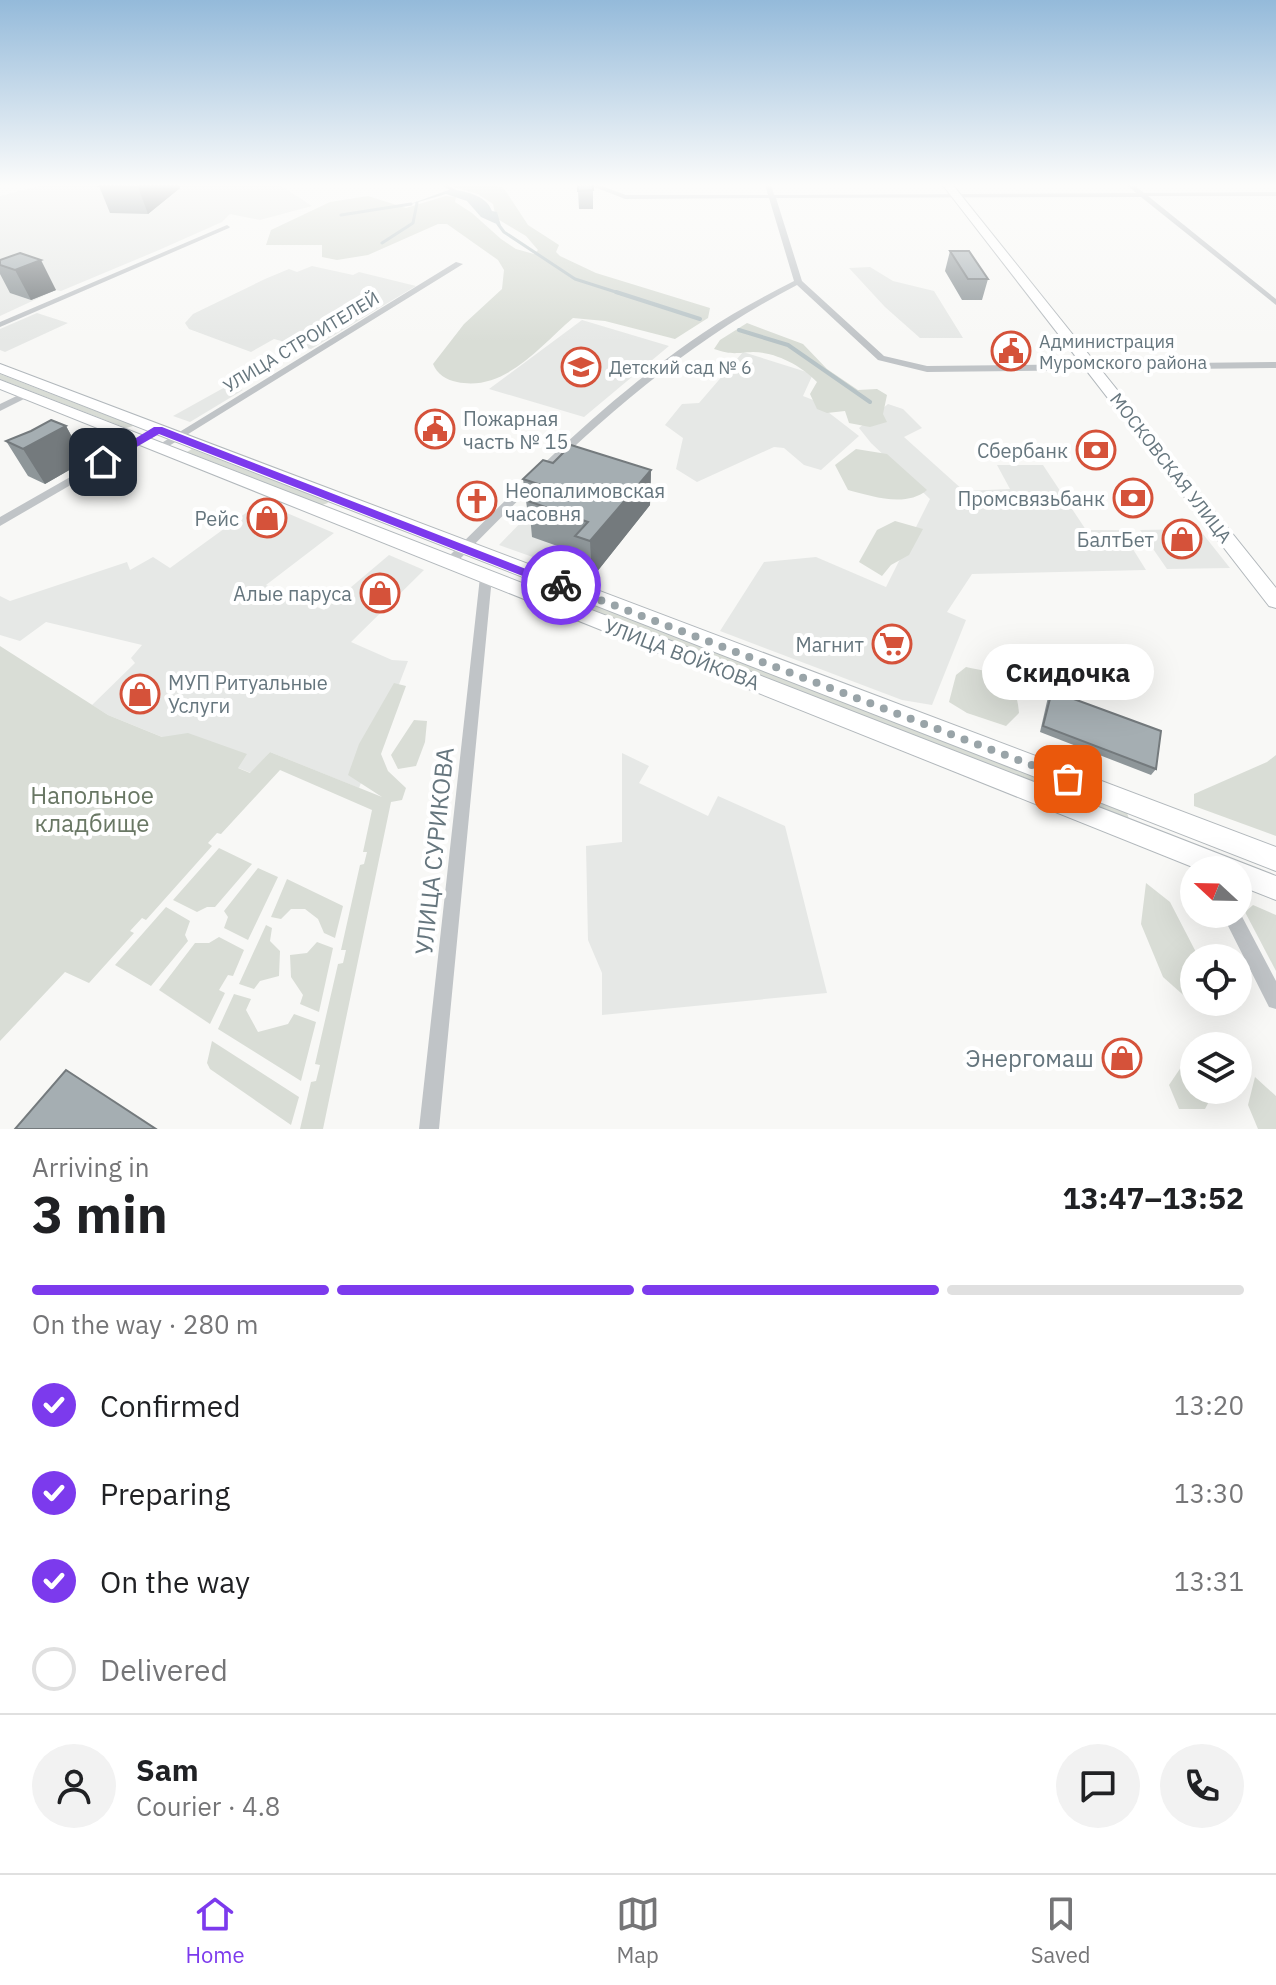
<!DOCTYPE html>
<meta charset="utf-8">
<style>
body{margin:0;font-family:"IBM Plex Sans",sans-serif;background:#f2f2f2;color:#202124;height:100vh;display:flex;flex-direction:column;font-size:30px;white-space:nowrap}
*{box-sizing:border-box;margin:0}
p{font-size:26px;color:#757577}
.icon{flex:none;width:44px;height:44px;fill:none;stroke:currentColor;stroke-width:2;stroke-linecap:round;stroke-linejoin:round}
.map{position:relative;height:1129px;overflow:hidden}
.side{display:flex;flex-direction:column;background:#fff;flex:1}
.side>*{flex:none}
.needle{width:52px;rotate:292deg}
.tools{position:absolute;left:1180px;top:856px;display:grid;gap:16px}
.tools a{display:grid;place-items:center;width:72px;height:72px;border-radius:50%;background:#fff;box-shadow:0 8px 32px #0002;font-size:40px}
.pin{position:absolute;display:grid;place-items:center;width:68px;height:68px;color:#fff;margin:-34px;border-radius:16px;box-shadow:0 4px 12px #0006}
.courier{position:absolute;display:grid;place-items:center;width:80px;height:80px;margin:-40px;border:6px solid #7c3aed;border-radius:50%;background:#fff;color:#222;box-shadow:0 2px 10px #0007}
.bubble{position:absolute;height:56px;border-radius:28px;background:#fff;box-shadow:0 8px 32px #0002;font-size:26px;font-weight:800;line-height:56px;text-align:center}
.overview em{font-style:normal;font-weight:800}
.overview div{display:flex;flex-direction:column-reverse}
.overview{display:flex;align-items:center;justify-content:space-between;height:136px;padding:0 32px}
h1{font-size:52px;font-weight:800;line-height:60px}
.bar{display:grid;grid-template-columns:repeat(4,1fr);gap:12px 8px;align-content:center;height:96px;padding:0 32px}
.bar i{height:10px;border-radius:6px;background:#e0e0e0}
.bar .current{background:#7c3aed}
.bar p{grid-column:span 4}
.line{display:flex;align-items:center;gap:20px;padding:0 32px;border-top:2px solid #e0e0e0}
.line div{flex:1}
.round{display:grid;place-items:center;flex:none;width:84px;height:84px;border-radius:42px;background:#f2f2f2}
ol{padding:0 32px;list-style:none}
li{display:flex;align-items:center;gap:24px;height:88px}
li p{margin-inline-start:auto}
li .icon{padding:8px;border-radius:50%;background:#7c3aed;color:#fff;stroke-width:4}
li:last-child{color:#757577}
li i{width:44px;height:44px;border:4px solid #e0e0e0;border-radius:50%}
.dock{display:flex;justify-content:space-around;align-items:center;height:112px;border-top:2px solid #e0e0e0;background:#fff;font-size:22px;color:#757577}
.dock a{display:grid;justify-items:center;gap:4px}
.dock .current{color:#7c3aed}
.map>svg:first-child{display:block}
.built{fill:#e6e8e6}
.green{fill:#d9ddd6}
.water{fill:#b7c3c6}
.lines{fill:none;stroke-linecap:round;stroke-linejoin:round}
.stream-far1{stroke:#b7c3c6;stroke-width:3}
.stream{stroke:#b7c3c6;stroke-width:4}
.secondary-casing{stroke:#b2b8bc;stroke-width:2}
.street{fill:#c0c4c7;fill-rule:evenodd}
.secondary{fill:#fff;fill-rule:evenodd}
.wall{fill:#8e9699}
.shaded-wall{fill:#747a7d}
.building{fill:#a5aeb2;stroke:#747a7d;stroke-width:2}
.route{fill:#7c3aed}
.done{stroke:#99a4a8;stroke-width:8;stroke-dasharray:0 14.4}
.labels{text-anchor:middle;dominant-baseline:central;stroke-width:8;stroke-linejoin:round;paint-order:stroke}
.far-poi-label{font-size:18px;fill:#66767e;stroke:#fff;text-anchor:start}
.far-street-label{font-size:18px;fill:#66767e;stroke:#fff}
.poi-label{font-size:20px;fill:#66767e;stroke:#fff;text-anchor:end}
.street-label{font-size:20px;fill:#66767e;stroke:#fff}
.near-park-label{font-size:24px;fill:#697764;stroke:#fff}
.near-street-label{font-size:24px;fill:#66767e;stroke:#fff}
.near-poi-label{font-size:24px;fill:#66767e;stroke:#fff;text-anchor:end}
</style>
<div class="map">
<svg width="1276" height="1129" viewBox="0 0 1276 1129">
<rect width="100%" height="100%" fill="#f8f8f6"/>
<!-- built -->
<path class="built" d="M47,184h225l8,1 32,21 -52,14 -30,-6 -8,8 -63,28 -98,41 -5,-1 -56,26v-120z
M312,266l41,9 6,-3 57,14 -105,63 -37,-10 -23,13 -62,-23 -4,-6 8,-9 72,-35 24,-10 8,3z
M870,267l23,14 41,10 29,47h-43l-35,-31 -36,-39z
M37,313l31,10 -63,29 -5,-2v-21z
M582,320l87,26 -85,71 -95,-28z
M743,352l70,22 -10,22 28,11 -3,5 31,24 -38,34 -17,-5 -20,-17 -10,-1 -77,35 -21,-13 7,-31 -18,-13 17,-21 17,-1z
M227,386l16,4 -53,32 -17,-6z
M888,404l15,5 19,19 -18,9 60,54 46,-2 -13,-24h46l43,65h35l25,40 -174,4 -25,38 19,8 -34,85 -30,-5 -182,-69 44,-69 52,-5 70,30 44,-88 -59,-56 -12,-15z
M560,476l90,29 -58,73 -93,-33 53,-55z
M261,502l73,31 -68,52 58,25 65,-55 35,15 -73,72 41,18 16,1 -49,127 -89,-36 -19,21 -143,-58 -16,-10 43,-42 -4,-5 11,-13 -96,-23 -26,19 -20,-6v-39l10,5 117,-39 3,8 23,-13 17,11z
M1199,529l31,39 -63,1 -27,-39z
M622,753l27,13 -10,17 69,33 10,-20 67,30 42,167 -225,22v-42l-14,-33 -2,-94 36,-4z"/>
<!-- green -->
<path class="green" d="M456,184l47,3 25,38 31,20 -3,7 4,4 36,17 114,35 -2,10 -33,21 -70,-18 -32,-3c-34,29 -68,74 -116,64 -11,-2 -20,-8 -24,-18l31,-40 38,-35 2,-19 -6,-10 -51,-36h-9l-70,31 -31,5 -15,-3v-12h-56l5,-15 59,-28 38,-6 38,12 40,-12 10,1 -1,5 17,11 29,26 15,10 18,5 4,-4 -12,-14 -30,-18 -3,-14 -15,-10 -25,-7z
M747,323l56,21 24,25 31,21 19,-1 10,6 -4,19 4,8 -17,5 -21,-4 -4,-12 -18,2 -10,-4 -7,-15 7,-12c-15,-16 -41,-30 -64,-30 -18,1 -21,3 -39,-3l6,-9z
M0,374l132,51 1,1 -7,2 -126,-49z
M192,449l135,52 1,2 -6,2 -135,-53z
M856,449l31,5 40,36c-21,18 -56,6 -79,0l-13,-25z
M895,521l28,8 -14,26 -18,10 -9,11 -23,-14 18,-32z
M526,578l600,232 3,9 -607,-235 1,-5z
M0,646l108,69 54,22 26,-4 59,21 -9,14 12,5 20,-21 112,45 -34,-22 11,-31 35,-61 12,3 -25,68 7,17 18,17 -4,12 -11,2 -68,327h-23l11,-47 5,-1 4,-16 -5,-1 23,-100 5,-1 3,-13h-5l19,-85 4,-1 3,-12h-4l9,-42 -92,-40 -59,64 -4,-1 -9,10 4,3 -66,74 -4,-2 -12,13 4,2 -45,50 -24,-11 -65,69z
M966,667c34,7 50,9 53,46l-13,13 -39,-13 -18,-11 7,-27z
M414,720l13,1 -2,21 -9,24 -18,3 -7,-14z
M1276,755v81l-82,-30v-12l73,-32z
M219,848l33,16 -37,43h-8l-10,5 -24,-12z
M258,868l20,9 -30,63 -24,-12 4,-11 -4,-6z
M287,879l56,27 -8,32 -11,-5 -6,-14 -13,-10h-14l-10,10 -10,-2z
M1146,883l24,19 29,56h-5v44h25l4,11 -24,-4 -36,-32 -22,-53z
M1253,905l23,10v56l-31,-59z
M166,907l24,14 -5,14 3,6 -37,45 -36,-21z
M266,925l6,3 -2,13 10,10 -1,25 -19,5 -6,8 -15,-5z
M219,937l25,13 -11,26 -5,-1 -9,15 6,3 -15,31 -51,-34 36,-47h14z
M317,942l16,6 -14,64 -19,-8 3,-9 -12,-18 -1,-22 17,-2z
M234,994l17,5 -5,11 12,22 30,-8 6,-10 22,8 -15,59 -83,-52z
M212,1041l87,56 -8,28 -81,-56 -3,-6z
M1194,1048v42h21l-10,19h-26l-10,-24z
M1255,1077l21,19v33h-18l-10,-24z"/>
<!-- water -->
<path class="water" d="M451,189c16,3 35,6 41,22l5,1 4,14 -20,-9 -14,-16 -21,-7 -38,11z"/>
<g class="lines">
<!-- stream-far1 -->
<path class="stream-far1" d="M443,184l13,8
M341,215l70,-11
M498,224l6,8 71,47 47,15
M382,243l31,-20 4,-20"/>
<!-- stream -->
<path class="stream" d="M616,292l84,27
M739,330l49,15 82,57"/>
<!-- secondary casing -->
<g class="secondary-casing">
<path id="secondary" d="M942,184h10l324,404v20l-7,-2z
M0,364l1276,483v24l-1276,-498z
M0,380l1276,496v24l-38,-15v-15h-38l-1200,-481z"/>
</g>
<!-- street -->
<path class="street" d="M587,184h9l30,11h142l-3,-11h6l3,11 362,-2 -10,-9h7l11,9 132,-1v4h-128l128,103v6l-135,-108 -365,1 26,83 82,75 43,10 349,-4v6l-349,4 -49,-12 -81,-75c-134,69 -239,174 -344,281h-8l-2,-3 2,-3c81,-80 163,-163 258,-227 29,-20 60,-36 91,-52l-25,-83 -144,1z
M227,225l3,2 -1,1 -229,99v-5z
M456,262l7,2 -299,185 -4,1 -5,-3z
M27,391l5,3 -2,2 -30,15v-7z
M158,427l5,3 -1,2 -162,94v-9z
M486,573l6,4 -53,552h-20l61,-552z
M1238,909l38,72v28l-7,-2 -47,-93h16z"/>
<!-- secondary -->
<use href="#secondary" class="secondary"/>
</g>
<!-- wall -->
<path class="wall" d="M593,184v25h-14l-1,-18z
M99,186l81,2 -32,26 -38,-1z
M950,251l38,28 -6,21h-20l-17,-29z
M0,260l56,30 -25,10 -21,-7 -10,-19z
M66,426l19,35 -40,23 -17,-8 -22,-35z
M553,463l98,7 -1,35 -58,73 -14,-6 -1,-19 -45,-16 -2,-22h-2l-5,-36z
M1052,691l104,78 -5,6 -111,-43 8,-35z"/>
<!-- shaded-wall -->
<path class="shaded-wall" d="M141,184h38l1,4 -32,26 -10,-27z
M41,260l15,30 -25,10 -16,-30z
M66,426l19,35 -40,23 -22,-35z
M651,470l-1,35 -58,73 -2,-37z"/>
<!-- building -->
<path class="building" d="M102,184h39l-3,3 -39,-1z
M578,184h15v6l-15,1z
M950,251h19l19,28h-20z
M20,253l21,7 -26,10 -15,-5v-5z
M51,420l15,6 -43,23 -17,-8 25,-10z
M571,445l80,25 -61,71 -15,-5 13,-14 -60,-21 16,-15 -21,-7 20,-19 10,3z
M1052,691l109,40 -5,38 -113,-43z
M66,1070l90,59h-141z"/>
<!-- sky -->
<linearGradient id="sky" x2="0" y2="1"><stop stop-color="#94bada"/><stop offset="0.54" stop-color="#fcfcfb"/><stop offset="1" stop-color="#fcfcfb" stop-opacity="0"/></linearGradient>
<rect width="1276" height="342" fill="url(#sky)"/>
<!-- route -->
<path class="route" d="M154,427h8l405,158 -2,4h-9l-397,-155 -52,30 -10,-2z"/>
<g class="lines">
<!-- done -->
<path class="done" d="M561,585l507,194"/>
</g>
<!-- icons -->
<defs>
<g id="civic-ring" transform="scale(2)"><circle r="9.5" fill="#fff" stroke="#d5523a" stroke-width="1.5"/><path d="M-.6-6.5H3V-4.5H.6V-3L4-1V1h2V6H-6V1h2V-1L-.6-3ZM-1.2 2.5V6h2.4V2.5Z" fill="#d5523a"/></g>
<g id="school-ring" transform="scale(2)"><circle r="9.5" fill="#fff" stroke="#d5523a" stroke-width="1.5"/><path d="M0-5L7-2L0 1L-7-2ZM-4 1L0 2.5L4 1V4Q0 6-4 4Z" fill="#d5523a"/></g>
<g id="bank-ring" transform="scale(2)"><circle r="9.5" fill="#fff" stroke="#d5523a" stroke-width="1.5"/><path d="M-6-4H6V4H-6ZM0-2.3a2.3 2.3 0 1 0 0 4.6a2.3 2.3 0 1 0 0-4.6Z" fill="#d5523a"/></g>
<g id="church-ring" transform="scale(2)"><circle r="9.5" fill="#fff" stroke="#d5523a" stroke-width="1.5"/><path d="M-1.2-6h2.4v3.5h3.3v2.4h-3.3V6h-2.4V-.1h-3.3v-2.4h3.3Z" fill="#d5523a"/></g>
<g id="shop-ring" transform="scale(2)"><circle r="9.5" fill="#fff" stroke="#d5523a" stroke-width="1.5"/><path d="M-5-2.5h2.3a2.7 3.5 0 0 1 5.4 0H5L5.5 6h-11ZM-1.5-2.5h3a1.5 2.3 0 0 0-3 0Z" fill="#d5523a"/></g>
<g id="supermarket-ring" transform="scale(2)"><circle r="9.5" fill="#fff" stroke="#d5523a" stroke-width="1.5"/><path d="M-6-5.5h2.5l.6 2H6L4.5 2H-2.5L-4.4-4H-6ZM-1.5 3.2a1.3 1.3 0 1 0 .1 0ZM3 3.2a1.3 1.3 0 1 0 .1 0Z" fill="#d5523a"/></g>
</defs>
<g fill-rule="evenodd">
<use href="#civic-ring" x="1011" y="351"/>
<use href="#school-ring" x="581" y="367"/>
<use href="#civic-ring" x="435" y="429"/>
<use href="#bank-ring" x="1096" y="450"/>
<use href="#bank-ring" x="1133" y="498"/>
<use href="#church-ring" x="477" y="501"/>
<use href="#shop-ring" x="267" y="518"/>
<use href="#shop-ring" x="1182" y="539"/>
<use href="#shop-ring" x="380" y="593"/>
<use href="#supermarket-ring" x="892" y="644"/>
<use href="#shop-ring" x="140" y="694"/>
<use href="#shop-ring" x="1122" y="1058"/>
</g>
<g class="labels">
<!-- far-poi labels -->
<g class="far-poi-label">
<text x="1039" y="341">Администрация<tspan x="1039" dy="21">Муромского района</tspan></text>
<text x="609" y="367">Детский сад № 6</text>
</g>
<!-- far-street labels -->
<g class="far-street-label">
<text transform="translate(301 342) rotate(-31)">УЛИЦА СТРОИТЕЛЕЙ</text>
<text transform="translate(1171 468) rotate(52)">МОСКОВСКАЯ УЛИЦА</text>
</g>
<!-- poi labels -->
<g class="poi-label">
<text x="463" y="418" text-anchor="start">Пожарная<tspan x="463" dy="23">часть № 15</tspan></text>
<text x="1068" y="450">Сбербанк</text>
<text x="505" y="490" text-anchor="start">Неопалимовская<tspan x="505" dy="23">часовня</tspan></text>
<text x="1105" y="498">Промсвязьбанк</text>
<text x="239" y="518">Рейс</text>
<text x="1154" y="539">БалтБет</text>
<text x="352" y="593">Алые паруса</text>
<text x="864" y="644">Магнит</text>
<text x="168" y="682" text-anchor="start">МУП Ритуальные<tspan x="168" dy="23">Услуги</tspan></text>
</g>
<!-- street labels -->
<g class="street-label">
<text transform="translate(682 654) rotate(21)">УЛИЦА ВОЙКОВА</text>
</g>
<!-- near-park labels -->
<g class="near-park-label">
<text x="92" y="795">Напольное<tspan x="92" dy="28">кладбище</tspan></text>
</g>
<!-- near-street labels -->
<g class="near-street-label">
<text transform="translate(434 851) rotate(-84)">УЛИЦА СУРИКОВА</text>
</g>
<!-- near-poi labels -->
<g class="near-poi-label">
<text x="1094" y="1058">Энергомаш</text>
</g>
</g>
</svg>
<div class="tools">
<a><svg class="needle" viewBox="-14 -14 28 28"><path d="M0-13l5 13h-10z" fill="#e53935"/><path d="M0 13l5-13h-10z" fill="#757577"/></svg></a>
<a><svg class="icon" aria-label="locate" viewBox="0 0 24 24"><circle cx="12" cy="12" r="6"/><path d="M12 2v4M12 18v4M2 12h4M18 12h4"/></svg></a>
<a><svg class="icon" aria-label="layers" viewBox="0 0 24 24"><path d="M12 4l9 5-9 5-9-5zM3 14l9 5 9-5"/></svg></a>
</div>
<div class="pin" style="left:1068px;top:779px;background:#ea580c"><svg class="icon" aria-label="bag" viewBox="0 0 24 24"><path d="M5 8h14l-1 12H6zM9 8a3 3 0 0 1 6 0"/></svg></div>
<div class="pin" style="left:103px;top:462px;background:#1f2937"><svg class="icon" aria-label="home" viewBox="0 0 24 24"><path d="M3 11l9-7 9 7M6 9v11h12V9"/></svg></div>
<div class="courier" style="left:561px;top:585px"><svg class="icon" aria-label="bike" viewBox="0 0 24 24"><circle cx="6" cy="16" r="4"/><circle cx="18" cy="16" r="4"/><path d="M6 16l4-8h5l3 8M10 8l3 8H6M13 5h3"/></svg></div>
<div class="bubble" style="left:982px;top:644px;width:172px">Скидочка</div>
</div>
<section class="side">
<div class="overview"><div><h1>3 min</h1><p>Arriving in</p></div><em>13:47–13:52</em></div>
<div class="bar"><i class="current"></i><i class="current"></i><i class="current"></i><i></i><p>On the way · 280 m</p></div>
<ol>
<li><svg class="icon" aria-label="check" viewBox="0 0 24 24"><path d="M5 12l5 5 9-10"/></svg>Confirmed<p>13:20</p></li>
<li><svg class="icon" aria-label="check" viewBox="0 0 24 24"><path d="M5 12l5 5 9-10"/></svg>Preparing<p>13:30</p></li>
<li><svg class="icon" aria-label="check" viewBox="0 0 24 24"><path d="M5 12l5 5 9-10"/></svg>On the way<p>13:31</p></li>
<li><i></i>Delivered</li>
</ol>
<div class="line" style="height:144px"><a class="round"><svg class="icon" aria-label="person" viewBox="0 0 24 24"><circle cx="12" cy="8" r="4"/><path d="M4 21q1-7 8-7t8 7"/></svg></a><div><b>Sam</b><p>Courier · 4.8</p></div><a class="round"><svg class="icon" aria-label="chat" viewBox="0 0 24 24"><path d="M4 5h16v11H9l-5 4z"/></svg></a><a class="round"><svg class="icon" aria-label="phone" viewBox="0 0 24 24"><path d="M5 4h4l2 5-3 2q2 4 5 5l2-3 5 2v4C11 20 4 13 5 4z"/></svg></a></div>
</section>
<nav class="dock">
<a class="current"><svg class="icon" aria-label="home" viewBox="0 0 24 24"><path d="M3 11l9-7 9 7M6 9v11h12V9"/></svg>Home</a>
<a><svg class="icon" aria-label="map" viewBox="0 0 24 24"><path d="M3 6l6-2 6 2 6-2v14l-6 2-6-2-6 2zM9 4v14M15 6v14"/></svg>Map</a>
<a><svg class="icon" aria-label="saved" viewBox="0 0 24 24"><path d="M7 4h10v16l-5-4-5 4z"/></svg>Saved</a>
</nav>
